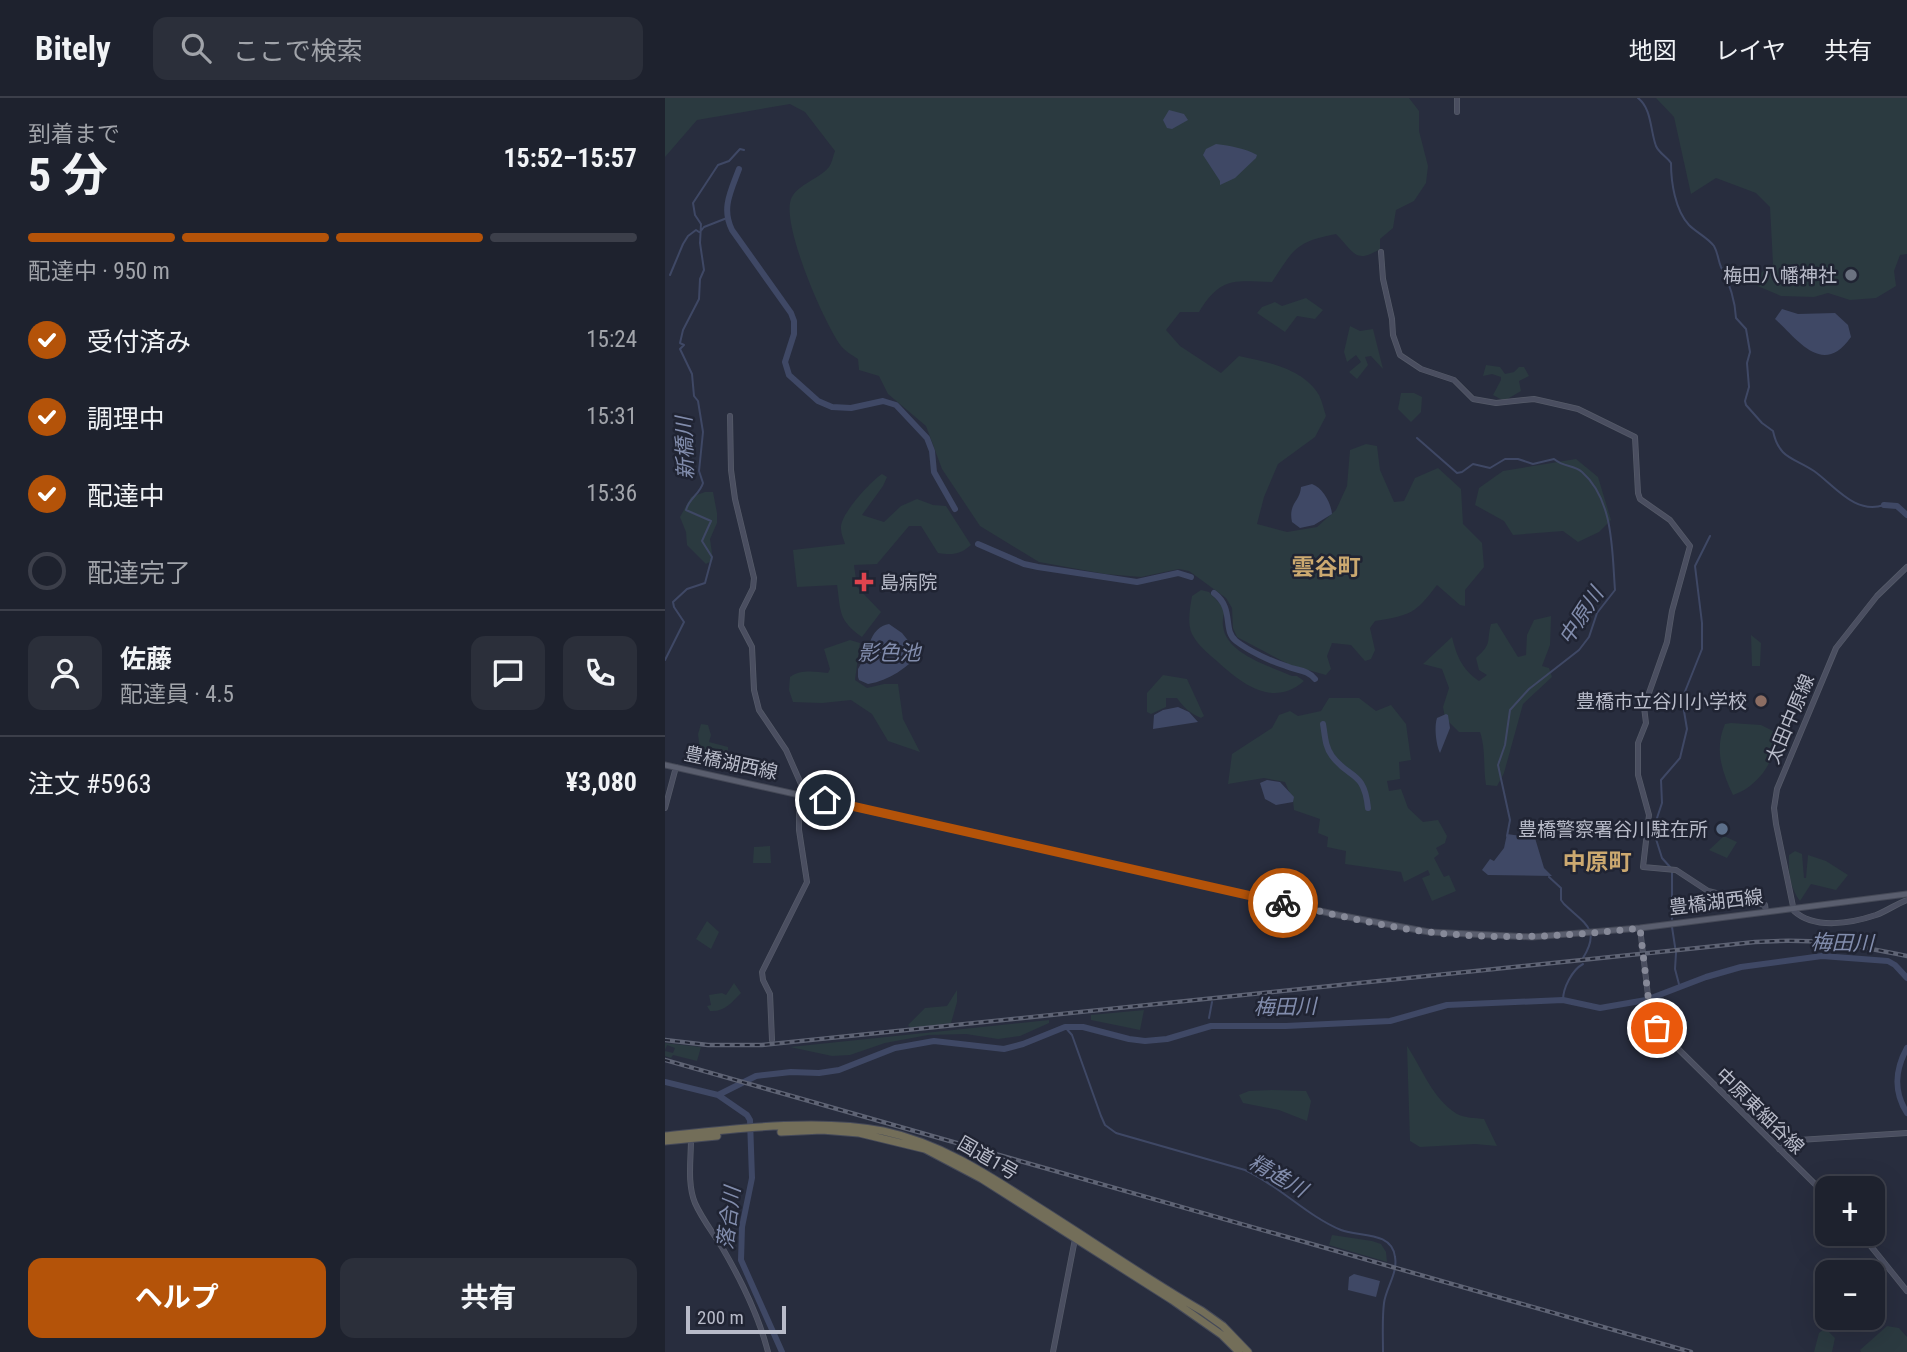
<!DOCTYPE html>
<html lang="ja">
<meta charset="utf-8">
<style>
body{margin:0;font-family:"Roboto Condensed","Noto Sans JP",sans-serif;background:#2b2f3a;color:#f1f3f6;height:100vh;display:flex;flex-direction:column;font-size:26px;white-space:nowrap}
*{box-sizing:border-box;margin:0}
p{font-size:23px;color:#a1a4aa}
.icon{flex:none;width:38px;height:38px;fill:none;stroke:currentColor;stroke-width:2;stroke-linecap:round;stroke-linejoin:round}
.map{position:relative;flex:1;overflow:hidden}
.sheet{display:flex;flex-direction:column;background:#1e222e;width:665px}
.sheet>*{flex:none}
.fabs{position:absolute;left:1150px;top:1078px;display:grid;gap:14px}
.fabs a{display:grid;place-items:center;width:70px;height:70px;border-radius:14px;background:#1e222e;box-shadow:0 7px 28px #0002,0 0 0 2px #3c3f4a;font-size:35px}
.scale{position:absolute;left:21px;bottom:18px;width:100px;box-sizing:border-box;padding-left:7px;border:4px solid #b8bbc9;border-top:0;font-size:19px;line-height:24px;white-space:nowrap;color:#b8bbc9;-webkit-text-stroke:5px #202433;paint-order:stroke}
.pin{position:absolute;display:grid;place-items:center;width:60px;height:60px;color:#fff;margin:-30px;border:4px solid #fff;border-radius:50%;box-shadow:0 2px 7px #0007}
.courier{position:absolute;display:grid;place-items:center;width:70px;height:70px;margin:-35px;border:5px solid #b45309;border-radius:50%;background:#fff;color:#222;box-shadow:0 2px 9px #0007}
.overview em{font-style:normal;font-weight:700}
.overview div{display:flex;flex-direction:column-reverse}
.overview{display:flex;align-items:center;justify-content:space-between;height:119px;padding:0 28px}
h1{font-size:46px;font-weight:700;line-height:52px}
.bar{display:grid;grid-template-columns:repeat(4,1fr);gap:10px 7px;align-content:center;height:84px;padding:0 28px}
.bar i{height:9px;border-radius:5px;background:#3c3f4a}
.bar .active{background:#b45309}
.bar p{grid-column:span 4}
.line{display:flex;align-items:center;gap:18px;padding:0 28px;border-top:2px solid #3c3f4a}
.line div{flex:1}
.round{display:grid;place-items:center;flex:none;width:74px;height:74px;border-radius:14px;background:#2b2f3a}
ol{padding:0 28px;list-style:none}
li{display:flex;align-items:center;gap:21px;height:77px}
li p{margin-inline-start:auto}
li .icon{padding:7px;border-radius:50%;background:#b45309;color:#fff;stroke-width:4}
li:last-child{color:#a1a4aa}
li i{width:38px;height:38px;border:4px solid #3c3f4a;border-radius:50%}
.button{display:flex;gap:14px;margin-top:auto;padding:14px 28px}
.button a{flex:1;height:80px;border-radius:14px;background:#b45309;color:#fff;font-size:28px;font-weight:700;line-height:80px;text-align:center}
.button a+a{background:#2b2f3a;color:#f1f3f6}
header{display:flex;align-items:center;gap:42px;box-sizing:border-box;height:98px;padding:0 35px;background:#1e222e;border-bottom:2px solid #3c3f4a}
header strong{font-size:33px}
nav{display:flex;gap:38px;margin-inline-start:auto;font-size:24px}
.search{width:490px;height:63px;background:#2b2f3a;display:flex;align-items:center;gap:18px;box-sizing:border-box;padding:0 24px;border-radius:14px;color:#a1a4aa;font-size:26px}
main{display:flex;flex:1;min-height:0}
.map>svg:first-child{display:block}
.green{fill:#2b3a40}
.water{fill:#3f4865}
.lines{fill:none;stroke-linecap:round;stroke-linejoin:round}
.stream{stroke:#3f4865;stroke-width:2}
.river{stroke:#3f4865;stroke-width:6}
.secondary-casing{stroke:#565b69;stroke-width:6}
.primary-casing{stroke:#454957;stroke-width:7}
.highway-casing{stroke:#464a59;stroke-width:9}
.secondary{stroke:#4a4e60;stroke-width:4.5}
.primary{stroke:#5a5e6e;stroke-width:5}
.highway{stroke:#736e59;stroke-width:7}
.rail-casing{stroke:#5e6374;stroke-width:4.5}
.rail{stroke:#202433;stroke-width:2;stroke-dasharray:5;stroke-linecap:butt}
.done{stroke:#868998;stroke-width:7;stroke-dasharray:0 12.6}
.route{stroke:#b45309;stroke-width:9}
.worship-dot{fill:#6b7280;stroke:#202433;stroke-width:2.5}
.health-dot{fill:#e0444e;stroke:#202433;stroke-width:2.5}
.education-dot{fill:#8d6e63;stroke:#202433;stroke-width:2.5}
.service-dot{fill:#5c6f8a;stroke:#202433;stroke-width:2.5}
.labels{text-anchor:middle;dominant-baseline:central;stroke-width:5;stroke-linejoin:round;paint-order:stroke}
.poi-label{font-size:19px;fill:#b8bbc9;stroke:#202433;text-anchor:end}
.street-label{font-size:19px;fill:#b8bbc9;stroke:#202433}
.water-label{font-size:21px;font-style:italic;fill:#828dad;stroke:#202433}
.quarter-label{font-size:23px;font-weight:bold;fill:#cca970;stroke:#202433}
</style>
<header>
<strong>Bitely</strong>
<div class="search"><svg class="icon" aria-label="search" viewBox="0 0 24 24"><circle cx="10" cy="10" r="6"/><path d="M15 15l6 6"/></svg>ここで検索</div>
<nav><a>地図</a><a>レイヤ</a><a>共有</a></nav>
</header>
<main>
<section class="sheet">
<div class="overview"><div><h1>5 分</h1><p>到着まで</p></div><em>15:52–15:57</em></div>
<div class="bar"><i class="active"></i><i class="active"></i><i class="active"></i><i></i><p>配達中 · 950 m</p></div>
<ol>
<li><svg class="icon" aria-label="check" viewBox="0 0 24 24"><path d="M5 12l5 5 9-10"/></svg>受付済み<p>15:24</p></li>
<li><svg class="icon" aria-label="check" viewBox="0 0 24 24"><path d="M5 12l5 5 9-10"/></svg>調理中<p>15:31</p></li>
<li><svg class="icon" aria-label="check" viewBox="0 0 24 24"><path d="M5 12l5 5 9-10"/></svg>配達中<p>15:36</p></li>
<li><i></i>配達完了</li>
</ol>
<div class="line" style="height:126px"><a class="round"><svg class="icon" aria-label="person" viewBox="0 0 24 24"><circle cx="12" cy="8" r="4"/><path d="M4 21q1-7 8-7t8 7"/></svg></a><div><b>佐藤</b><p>配達員 · 4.5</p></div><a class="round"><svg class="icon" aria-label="chat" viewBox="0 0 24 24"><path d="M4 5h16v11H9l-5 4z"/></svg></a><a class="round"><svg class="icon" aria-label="phone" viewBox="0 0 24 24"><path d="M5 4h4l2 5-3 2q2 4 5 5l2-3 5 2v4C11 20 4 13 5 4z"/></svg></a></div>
<div class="line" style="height:91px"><div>注文 #5963</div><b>¥3,080</b></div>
<div class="button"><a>ヘルプ</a><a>共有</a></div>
</section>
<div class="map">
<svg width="1242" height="1254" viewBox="0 0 1242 1254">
<rect width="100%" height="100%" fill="#282d3e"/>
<!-- green -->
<path class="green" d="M0,0h744l10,13v20l9,35 -2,17 -12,18 -18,9 -3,18 -13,11v10c-25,15 -25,4 -44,-15 -41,8 -42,15 -64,48 -38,-1 -51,-6 -73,30h-19l-14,18 14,16 41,27 18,-17c27,6 64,12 80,39 3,6 5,15 7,21l-11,21 -37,27 -14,33 -7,27 30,8 30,-5 19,-17 11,-24 3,-36 16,-6 11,2 3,24 14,32 10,-1 11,-23 23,-10 23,21 2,35 19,19 2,24 -19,23v16l-5,-1 -23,-20c-22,29 -26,30 -62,36l-5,7 5,22 -4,9 -6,2 -14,-16 -19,-2 -5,13 4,13 -5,6 -36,-10 -53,-28 -4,-9 -1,-20 -6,-10 -37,-27 -10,-2 -38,8 -36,-3 -66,-12 -59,-36 -38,-57 -16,-43 -38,-32 -9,-18 -20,-6 -1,-11c-6,-4 -13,-8 -17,-13 -18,-25 -56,-114 -51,-143 3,-18 29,-23 39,-36 3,-4 4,-11 6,-16l-30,-39 -15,-8 -93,16 -32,37z
M991,0h251v156l-7,1 -6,16 2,15 -20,12 -26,2 -22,-7 -14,4 -33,-1 -33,-14 25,-18 -3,-57 -14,-14 -40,-15 -25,16 -17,-77z
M641,200l17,12 -8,9 -18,-3 -12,16 -28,-19 5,-6 13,-5 7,4z
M685,228l10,5 13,-2 10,40 -12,-13 -6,1 3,8 -11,14 -8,-7 12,-10 -5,-7 -9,7 -3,-10z
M821,267l14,2 5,7 9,-2 5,-5h5l5,9 -10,5 2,10 -17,10 -11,-6 8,-15v-3l-9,-3 -9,2z
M736,295h13l8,4 -1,15 -10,10 -13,-13z
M911,361l22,18 13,43 -12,12 -21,10 -15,-11 -50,4 -9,-14 -29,-16 4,-17 24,-17z
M217,376l5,3 -4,9 -21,29 22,7 17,-16 16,-7 16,6 13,1 25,39c-11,10 -19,10 -33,8l-17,-27h-12l-32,38 -23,1 3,22 24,25 -19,25c-24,-17 -21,-25 -25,-52l-40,2 -4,-37 52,-6c-2,-7 -6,-14 -3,-22 4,-13 29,-41 40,-48z
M40,394h8l4,21v10l-7,16 3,21 -7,4 -19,-19 -1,-13 -6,-15 11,-20z
M536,492l8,2 16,17c-1,5 -3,12 -2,17 3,28 47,40 69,50h5l7,5c-31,27 -62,3 -86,-19 -9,-8 -20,-16 -26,-28 -5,-11 -2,-26 0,-38z
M886,518l-1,29 -8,21 7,2 3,9 -29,27 -19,69 -7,13 -11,-1c-3,-18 0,-35 -6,-53h-21l-14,-14 -2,-11 6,-19 -7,-19 -19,-5 29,-27c5,20 10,32 27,44l8,-6 -8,-5 -3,-12c17,-15 10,-16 15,-34l6,-1 21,34 8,-2 1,-20 7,-15z
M1086,537l10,8 -1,23h-8z
M185,542l10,3 -5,37 12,8 17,-4h14l5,35 17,33 -32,-11 -16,-27 -21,-14 -29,3 -29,-1 -4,-12 1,-13c11,-8 26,-5 38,-4l2,-4 -6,-20z
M498,577l24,4 17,37 -3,2c-10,-4 -18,-11 -24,-20h-11v9l-15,7 -4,-2v-19z
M664,600h30l17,13 15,-6 15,19 5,36 -12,2 1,17 -13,2 2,10 12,-2 7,19 15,14 15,-2 9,16 -2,7 -9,5 3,6 -5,4 10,19 5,-2 7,16 -24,10 -10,-23 8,-3 -2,-5 -24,12 -3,-10 -56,-8 1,-13 -19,-4 1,-10 -10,-4 2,-14 -26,-9 -1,-9 -8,-19 -21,-4 -36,6 4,-30 40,-26 7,-13 11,-4 8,5 23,-5z
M1066,625l30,2 14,7c4,26 -17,55 -42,63 -11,-23 -19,-46 -8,-71z
M36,626l7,1 3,10 -2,7 19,5v10l-4,5 -23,-4 -3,-24z
M1059,738l13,6 -10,16 -18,-8z
M105,748l1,17h-18l1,-16z
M1130,753l7,3 2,24h2l2,-23 18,6 22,14 -12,15 -25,-6 -11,17c-10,-13 -12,-30 -11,-46z
M42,823l12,11 -8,17 -15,-10z
M69,885l7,10c-10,10 -16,19 -31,18l-3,-5 4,-1 -2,-10 13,-2 4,2z
M292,892v12l-6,21 -40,5 -3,-3 17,-17 22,-2z
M479,912l-4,20 -49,-10v-5z
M384,922v3l-29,13 -22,3 -32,-5 -38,1 -43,8 -35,12 -18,1 -42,-9z
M0,945l36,4 -4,14 -24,-6 -2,3 -6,-2v-5l8,2 2,-5 -8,-3 -2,5z
M742,948c16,24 25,52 50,68 7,4 19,4 27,5l13,27 -22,-2 -55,3 -10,-6z
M607,992l34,1 5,10 -4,20 -28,-11 -36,-7 -4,-8 10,-4z
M667,1137l40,6 9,3 5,8 1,10 -58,-17z
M1222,1228l12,2 8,9v15h-46l-1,-2z
M1160,1230l10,10 -3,14h-18l5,-19z"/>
<!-- water -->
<path class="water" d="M504,12l15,4 4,6 -16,9 -5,-1 -4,-8z
M551,46c15,2 28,4 41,11l-1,3 -21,20 -15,7v-4l-17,-26 3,-6z
M1117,211l16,5 37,-1 13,12 3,12c-28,40 -52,4 -76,-18z
M647,386c11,4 19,19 20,30l-18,11 -14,3 -8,-6c-4,-19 8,-20 9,-35z
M224,526l13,9 12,15h4l4,4c-16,16 -31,28 -54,32l-9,-4 -1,-3v-8l4,-7 -2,-7 5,-13h5c3,-9 10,-17 19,-18z
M513,609l11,5 9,10 -45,7 1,-14 9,-5z
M781,616l2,1 2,13 -10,25c-4,-8 -6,-26 -3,-35z
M602,682l13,2 14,15 -1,5 -17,3 -11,-6 -5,-16z
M842,736l28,4 9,30 8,8 -64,-1 -6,-5 8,-11 4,2 10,-13z
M689,1176l26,7 -4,16 -28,-7 1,-13z"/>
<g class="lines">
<!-- stream -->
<path class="stream" d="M973,0c14,11 12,32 18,48 3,7 11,11 15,17 0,19 4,47 18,62 8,8 18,12 25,21 4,7 4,14 7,21 9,17 14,32 15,51l10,11 4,23 -3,11 2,24 -4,14 1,4 16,18 11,8c6,28 20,26 41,40 21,15 41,44 70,34
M35,134l4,-5 23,-9
M5,177l13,-31 5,-8 8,-6 3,2
M752,340l40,35 5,-1 11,-8 17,4 15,-9h13l15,5 21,-5c11,9 19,5 28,13 32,28 30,80 33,118l-18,23 -8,24 -10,13 -50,39 -19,21 -5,35 -7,20 12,55 -3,16
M0,562l19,-38 -10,-15 -1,-5 14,-13 18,-6 7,-26 -10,-16 9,-20 -25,-11c3,-12 14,-16 17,-27l-4,-12 4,-39 -5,-31 -4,-5 -2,-22 -12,-25 4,-4 -4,-2 3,-13 16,-31 1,-20 4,-9 -4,-27 1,-19 -6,-9 -2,-12 25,-38 11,-4 11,-12 4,1
M1005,769l-8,-9 -7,-22 1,-15 6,-18 -1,-23 19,-22 7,-29 -5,-30 20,-50v-26l-7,-57 15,-30
M1007,775v46
M884,779l12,11v12l3,4c21,20 37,25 19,54
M1007,829l4,26 -1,16 5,19
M898,902c0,-12 9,-30 20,-36
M544,920l3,-16
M400,929l7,8 29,81 4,9 11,8 129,37c35,16 62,46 96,60 18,7 51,1 54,27 3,16 -9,31 -11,46 -2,16 -1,33 -1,49"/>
<!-- river -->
<path class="river" d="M74,71c-8,22 -18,39 -7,61l59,83 3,8v13l-9,28 4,13 29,26 14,6 19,1 32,-7 13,4 31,33 5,13 2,21 21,37
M1219,407l13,1 10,9
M313,446l46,20 14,3 99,15 41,-9 13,4
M549,495c21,16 8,37 22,48 13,10 34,20 50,25 11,5 21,3 29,13
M658,626c2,11 2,23 9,32 18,24 32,14 36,52
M1242,950c-12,22 -14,43 0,65
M0,984l53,13 38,-19 35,-4 28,1 20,-3 56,-22 39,-7 70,8 19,-5 42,-17h18l46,12 16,2 22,-2 44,-13h75l104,-5 57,-16 116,-5 37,8 46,-8 60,-23 35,-10 81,-11 66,5 7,4 12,13
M53,997l29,20 3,5 2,58 -10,49 -1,33 41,92"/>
<!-- secondary casing -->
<g class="secondary-casing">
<path id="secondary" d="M792,14v-14
M716,154l2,27 9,40 1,16 7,20 21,14 33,11 19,19 23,4 38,-4 9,2 35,8 57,28 3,56 2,6 30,21 20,26 -18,65 -5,31 -23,65 2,16 -8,20v32l11,40 -6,52 33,3 32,21 57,14 1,7
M65,318l1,54 4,29 19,79 -1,10 -11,22 -1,16 11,21 2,43 5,20 27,40 15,34 1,6 -3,12v28l8,52 -45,90 1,8 7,14 2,46
M1242,469l-30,29 -41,52 -59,141 -3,19 2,16 18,87c21,19 58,12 82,4 11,-4 20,-11 31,-15
M0,710l11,-41
M975,830l9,76 8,24 170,168
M26,1041c0,20 -4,45 4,64 7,16 19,31 28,46 18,31 36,68 45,103
M1114,1051l20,-9 108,-7
M1196,1136l46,57
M388,1254l22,-113"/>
</g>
<!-- primary casing -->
<g class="primary-casing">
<path id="primary" d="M0,667l673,150 91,17 103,5 108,-9 267,-34"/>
</g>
<!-- highway casing -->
<g class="highway-casing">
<path id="highway" d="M116,1034l41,-2 37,3 66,16 57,30 190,121 50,35 17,17
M0,1038c67,-7 153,-18 218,-5 57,12 104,43 152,74 56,35 110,73 167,106l21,15 25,26
M0,1043l52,-5"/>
</g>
<!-- secondary -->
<use href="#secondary" class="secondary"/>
<!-- primary -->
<use href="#primary" class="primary"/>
<!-- highway -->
<use href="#highway" class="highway"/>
<!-- rail casing -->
<g class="rail-casing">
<path id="rail" d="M0,942l43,5h54l993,-103c58,-4 95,2 152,14
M0,962l1026,292"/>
</g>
<!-- rail -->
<use href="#rail" class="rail"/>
</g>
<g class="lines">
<!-- done -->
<path class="done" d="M618,805c59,13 119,29 180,32 59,4 118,0 177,-7l9,76 8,24"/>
<!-- route -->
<path class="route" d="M160,702l458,103"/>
</g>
<!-- markers -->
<circle class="worship-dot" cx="1186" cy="177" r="7"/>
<path class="health-dot" d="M195.5 473.5h7v7h7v7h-7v7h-7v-7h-7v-7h7z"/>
<circle class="education-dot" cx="1096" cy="603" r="7"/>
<circle class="service-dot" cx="1057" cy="731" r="7"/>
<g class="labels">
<!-- poi labels -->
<g class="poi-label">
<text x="1172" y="177">梅田八幡神社</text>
<text x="215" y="484" text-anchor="start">島病院</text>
<text x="1082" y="603">豊橋市立谷川小学校</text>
<text x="1043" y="731">豊橋警察署谷川駐在所</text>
</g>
<!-- street labels -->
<g class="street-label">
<text transform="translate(1125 621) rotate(-67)">太田中原線</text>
<text transform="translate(66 665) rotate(12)">豊橋湖西線</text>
<text transform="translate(1051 804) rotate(-7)">豊橋湖西線</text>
<text transform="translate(1095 1013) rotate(44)">中原東細谷線</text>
<text transform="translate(323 1060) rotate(30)">国道1号</text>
</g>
<!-- water labels -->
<g class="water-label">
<text transform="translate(20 350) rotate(-92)">新橋川</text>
<text transform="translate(916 518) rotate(-57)">中原川</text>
<text x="224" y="555">影色池</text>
<text transform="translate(1177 845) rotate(1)">梅田川</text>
<text transform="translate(620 909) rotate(-1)">梅田川</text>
<text transform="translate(613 1078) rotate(30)">精進川</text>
<text transform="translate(64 1120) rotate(-83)">落合川</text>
</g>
<!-- quarter labels -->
<g class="quarter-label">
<text x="661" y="469">雲谷町</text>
<text x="932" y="764">中原町</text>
</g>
</g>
</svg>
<div class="fabs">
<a>+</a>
<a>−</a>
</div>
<div class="scale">200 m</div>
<div class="pin" style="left:992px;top:930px;background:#ea580c"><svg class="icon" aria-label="bag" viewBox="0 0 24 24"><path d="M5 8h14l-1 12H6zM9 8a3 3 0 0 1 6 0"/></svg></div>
<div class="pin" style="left:160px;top:702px;background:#1f2937"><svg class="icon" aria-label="home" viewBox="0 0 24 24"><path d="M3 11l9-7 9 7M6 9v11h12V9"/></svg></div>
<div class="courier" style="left:618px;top:805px"><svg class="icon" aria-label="bike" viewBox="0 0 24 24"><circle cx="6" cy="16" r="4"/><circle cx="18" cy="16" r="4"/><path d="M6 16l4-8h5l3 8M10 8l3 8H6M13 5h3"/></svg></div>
</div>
</main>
